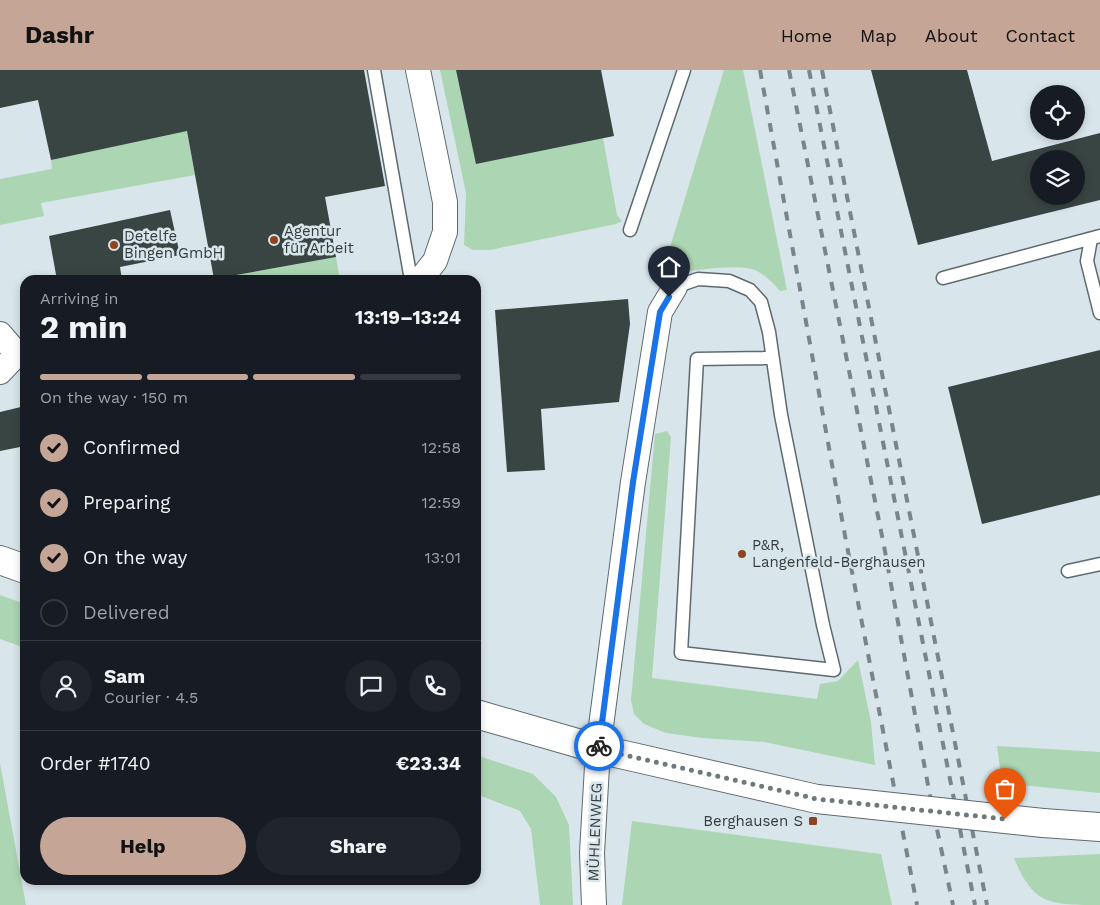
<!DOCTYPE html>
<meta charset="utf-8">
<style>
body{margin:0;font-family:"Work Sans",sans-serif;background:#20242c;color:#f1f3f6;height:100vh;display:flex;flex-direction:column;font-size:19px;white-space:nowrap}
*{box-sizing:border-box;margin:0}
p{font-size:16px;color:#9ea1a6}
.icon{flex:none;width:28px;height:28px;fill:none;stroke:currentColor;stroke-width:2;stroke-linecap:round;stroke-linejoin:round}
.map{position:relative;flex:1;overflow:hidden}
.panel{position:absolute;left:20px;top:205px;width:461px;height:610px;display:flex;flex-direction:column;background:#171b24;border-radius:15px;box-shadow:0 2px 8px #0003}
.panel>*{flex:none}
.buttons{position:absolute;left:1030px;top:15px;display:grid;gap:10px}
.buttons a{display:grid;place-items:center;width:55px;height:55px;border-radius:50%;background:#171b24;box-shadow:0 2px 8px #0003;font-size:25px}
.pin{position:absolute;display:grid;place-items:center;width:42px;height:42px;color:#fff;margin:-51px -21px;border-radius:50% 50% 50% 0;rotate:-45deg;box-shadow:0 0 5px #0007}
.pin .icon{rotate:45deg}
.courier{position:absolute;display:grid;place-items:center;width:50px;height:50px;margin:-25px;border:4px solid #1a73e8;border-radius:50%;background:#fff;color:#222;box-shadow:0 1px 6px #0007}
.head em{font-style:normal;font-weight:700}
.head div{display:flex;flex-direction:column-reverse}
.head{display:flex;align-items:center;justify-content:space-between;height:85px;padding:0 20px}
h1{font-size:32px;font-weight:700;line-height:38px}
.bar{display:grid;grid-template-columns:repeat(4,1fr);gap:8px 5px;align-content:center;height:60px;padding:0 20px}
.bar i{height:6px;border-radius:4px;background:#363941}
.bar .selected{background:#c4a596}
.bar p{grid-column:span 4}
.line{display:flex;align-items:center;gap:12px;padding:0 20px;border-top:1px solid #363941}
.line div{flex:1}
.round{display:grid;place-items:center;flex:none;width:52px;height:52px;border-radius:26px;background:#20242c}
ol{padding:0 20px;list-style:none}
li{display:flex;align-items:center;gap:15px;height:55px}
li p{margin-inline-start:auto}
li .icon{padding:5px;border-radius:50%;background:#c4a596;color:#111;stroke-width:4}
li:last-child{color:#9ea1a6}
li i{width:28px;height:28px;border:2px solid #363941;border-radius:50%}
.primary-button{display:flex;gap:10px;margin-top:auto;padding:10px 20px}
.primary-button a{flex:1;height:58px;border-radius:30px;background:#c4a596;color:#111;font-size:20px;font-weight:700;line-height:58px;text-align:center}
.primary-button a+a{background:#20242c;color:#f1f3f6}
header{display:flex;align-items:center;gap:30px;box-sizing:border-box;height:70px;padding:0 25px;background:#c4a596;color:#111}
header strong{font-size:24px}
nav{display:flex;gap:28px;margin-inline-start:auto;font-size:18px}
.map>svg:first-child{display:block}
.green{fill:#acd5b3}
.building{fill:#394543;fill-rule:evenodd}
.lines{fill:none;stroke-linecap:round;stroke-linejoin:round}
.service-casing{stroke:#5e6a6e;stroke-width:15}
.minor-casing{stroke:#5e6a6e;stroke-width:26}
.secondary-casing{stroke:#5e6a6e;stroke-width:30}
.service{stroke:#fff;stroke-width:12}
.minor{stroke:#fff;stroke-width:24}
.secondary{stroke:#fff;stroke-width:28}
.rail{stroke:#7b8587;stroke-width:4;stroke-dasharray:9 9;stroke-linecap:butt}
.secondary-bridge-casing{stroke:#5e6a6e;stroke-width:30;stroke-linecap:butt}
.secondary-bridge{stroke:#fff;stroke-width:28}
.done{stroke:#6f787a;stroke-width:5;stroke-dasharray:0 9}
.route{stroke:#1a73e8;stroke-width:6}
.poi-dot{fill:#8c4520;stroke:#d8e6eb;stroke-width:2}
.labels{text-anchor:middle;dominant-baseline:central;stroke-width:5;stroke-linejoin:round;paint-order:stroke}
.poi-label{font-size:15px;fill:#363c3d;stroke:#d8e6eb;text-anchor:start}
.street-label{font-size:15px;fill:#363c3d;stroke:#d8e6eb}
</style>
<header>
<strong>Dashr</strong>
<nav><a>Home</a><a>Map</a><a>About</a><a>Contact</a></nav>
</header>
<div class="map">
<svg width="1100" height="835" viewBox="0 0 1100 835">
<rect width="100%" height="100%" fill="#d8e6eb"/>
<!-- green -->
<path class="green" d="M440,0h16l147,68 14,77 5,6 -6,3 -126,26h-17l-9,-5 2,-52z
M724,0h19l44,220 -7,1c-7,-8 -14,-15 -23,-20 -17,-8 -58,-1 -77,1l-3,-15h-10z
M185,51l10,54 -154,28 3,13 -44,9v-46l52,-10 -1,-9z
M336,187l4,23h-126v-1z
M667,361l4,6 -19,241 165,21 3,-15 18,-3 20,-21 13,62 4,43 -111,-23 -62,-4 -36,-5 -22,-9 -10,-10 -3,-14 24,-266z
M0,525l25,9v44l-25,-9z
M997,676l103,6v41l-98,-10z
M476,685l57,19 23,23 13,28 4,80h-33l-9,-76 -11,-18 -44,-17z
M0,693l26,142h-26z
M632,751l249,33 11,51h-270z
M1100,784v51c-50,0 -67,0 -86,-47z"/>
<!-- building -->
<path class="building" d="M0,0h364l21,116 -60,11 11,60 -122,22 -27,-148 -136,29 -13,-60 -38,8z
M456,0h145l13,66 -138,28z
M871,0h96l25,91 108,-28v67l-182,45zM1039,89h37v37h-37z
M170,140l10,45 -60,12 2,13h-65l-8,-44z
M628,229l2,25 -11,78 -78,7 4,61 -38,2 -12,-162z
M1100,280v145l-118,29 -34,-137z
M25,336v40l-25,5v-39z"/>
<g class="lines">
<!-- service casing -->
<g class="service-casing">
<path id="service" d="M374,0l37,210
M630,160l54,-160
M1091,169l-4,22 13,52
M943,208l157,-42
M675,217l23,-8 31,2 21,9 11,12 8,30 12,83 42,210 11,45 -153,-17 16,-294 74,-1
M1068,501l32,-7"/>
</g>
<!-- minor casing -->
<g class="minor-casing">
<path id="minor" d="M418,0l27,132v30l-10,29 -15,19
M0,264l17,20 8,2
M0,302l17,-18
M594,835l-2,-52 6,-104 35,-267 27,-170 15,-25"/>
</g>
<!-- secondary casing -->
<g class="secondary-casing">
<path id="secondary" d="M0,490l25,9
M476,644l122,35 219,50
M1043,753l57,4"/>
</g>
<!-- service -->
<use href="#service" class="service"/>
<!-- minor -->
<use href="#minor" class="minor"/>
<!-- secondary -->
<use href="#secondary" class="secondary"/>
<!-- rail -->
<path class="rail" d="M760,0l86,471 71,364
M789,0l95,476 46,250 23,109
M809,0l166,835
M822,0l165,835"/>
<!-- secondary-bridge casing -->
<g class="secondary-bridge-casing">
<path id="secondary-bridge" d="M817,729l226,24"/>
</g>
<!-- secondary-bridge -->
<use href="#secondary-bridge" class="secondary-bridge"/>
</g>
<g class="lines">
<!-- done -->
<path class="done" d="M599,676l-1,3 219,50 188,20"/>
<!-- route -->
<path class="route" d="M599,676l34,-264 27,-170 9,-15"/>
</g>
<!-- markers -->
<g class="poi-dot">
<circle cx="274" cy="170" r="5"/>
<circle cx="114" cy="175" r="5"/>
<circle cx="742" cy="484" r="5"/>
<rect x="808" y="746" width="10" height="10" rx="2.5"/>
</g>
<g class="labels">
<!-- poi labels -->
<g class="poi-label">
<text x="284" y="161">Agentur<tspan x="284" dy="17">für Arbeit</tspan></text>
<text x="124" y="166">Detelfe<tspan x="124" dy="17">Bingen GmbH</tspan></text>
<text x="752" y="475">P&amp;R,<tspan x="752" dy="17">Langenfeld-Berghausen</tspan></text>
<text x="803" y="751" text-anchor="end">Berghausen S</text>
</g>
<!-- street labels -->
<g class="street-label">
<text transform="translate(595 762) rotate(-88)">MÜHLENWEG</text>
</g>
</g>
</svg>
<div class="buttons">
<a><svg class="icon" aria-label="locate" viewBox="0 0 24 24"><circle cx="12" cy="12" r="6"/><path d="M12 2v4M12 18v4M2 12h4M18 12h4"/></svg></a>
<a><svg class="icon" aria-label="layers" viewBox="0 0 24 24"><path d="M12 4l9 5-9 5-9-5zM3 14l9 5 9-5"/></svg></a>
</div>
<div class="pin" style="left:1005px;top:749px;background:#ea580c"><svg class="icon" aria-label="bag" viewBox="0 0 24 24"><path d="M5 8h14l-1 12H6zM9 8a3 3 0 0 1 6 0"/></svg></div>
<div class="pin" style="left:669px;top:227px;background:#1f2937"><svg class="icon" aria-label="home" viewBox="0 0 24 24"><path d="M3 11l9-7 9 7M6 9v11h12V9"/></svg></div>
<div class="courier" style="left:599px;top:676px"><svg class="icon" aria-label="bike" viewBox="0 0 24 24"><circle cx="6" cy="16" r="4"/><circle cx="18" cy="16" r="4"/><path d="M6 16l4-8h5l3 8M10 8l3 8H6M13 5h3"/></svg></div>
<section class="panel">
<div class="head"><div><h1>2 min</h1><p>Arriving in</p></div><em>13:19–13:24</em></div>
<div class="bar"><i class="selected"></i><i class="selected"></i><i class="selected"></i><i></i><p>On the way · 150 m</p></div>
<ol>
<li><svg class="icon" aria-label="check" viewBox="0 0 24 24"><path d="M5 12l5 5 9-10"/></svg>Confirmed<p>12:58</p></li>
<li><svg class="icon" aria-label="check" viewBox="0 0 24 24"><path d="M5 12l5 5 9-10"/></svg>Preparing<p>12:59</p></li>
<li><svg class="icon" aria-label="check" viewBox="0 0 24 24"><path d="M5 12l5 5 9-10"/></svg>On the way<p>13:01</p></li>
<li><i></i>Delivered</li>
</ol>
<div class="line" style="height:90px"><a class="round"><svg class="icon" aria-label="person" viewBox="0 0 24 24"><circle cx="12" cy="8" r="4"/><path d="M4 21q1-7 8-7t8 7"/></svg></a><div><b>Sam</b><p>Courier · 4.5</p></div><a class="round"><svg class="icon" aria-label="chat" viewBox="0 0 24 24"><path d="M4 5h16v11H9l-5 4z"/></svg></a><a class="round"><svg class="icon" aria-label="phone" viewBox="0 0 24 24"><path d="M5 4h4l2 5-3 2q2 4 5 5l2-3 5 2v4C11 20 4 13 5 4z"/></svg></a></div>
<div class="line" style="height:65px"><div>Order #1740</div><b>€23.34</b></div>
<div class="primary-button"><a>Help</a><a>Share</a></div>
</section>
</div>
